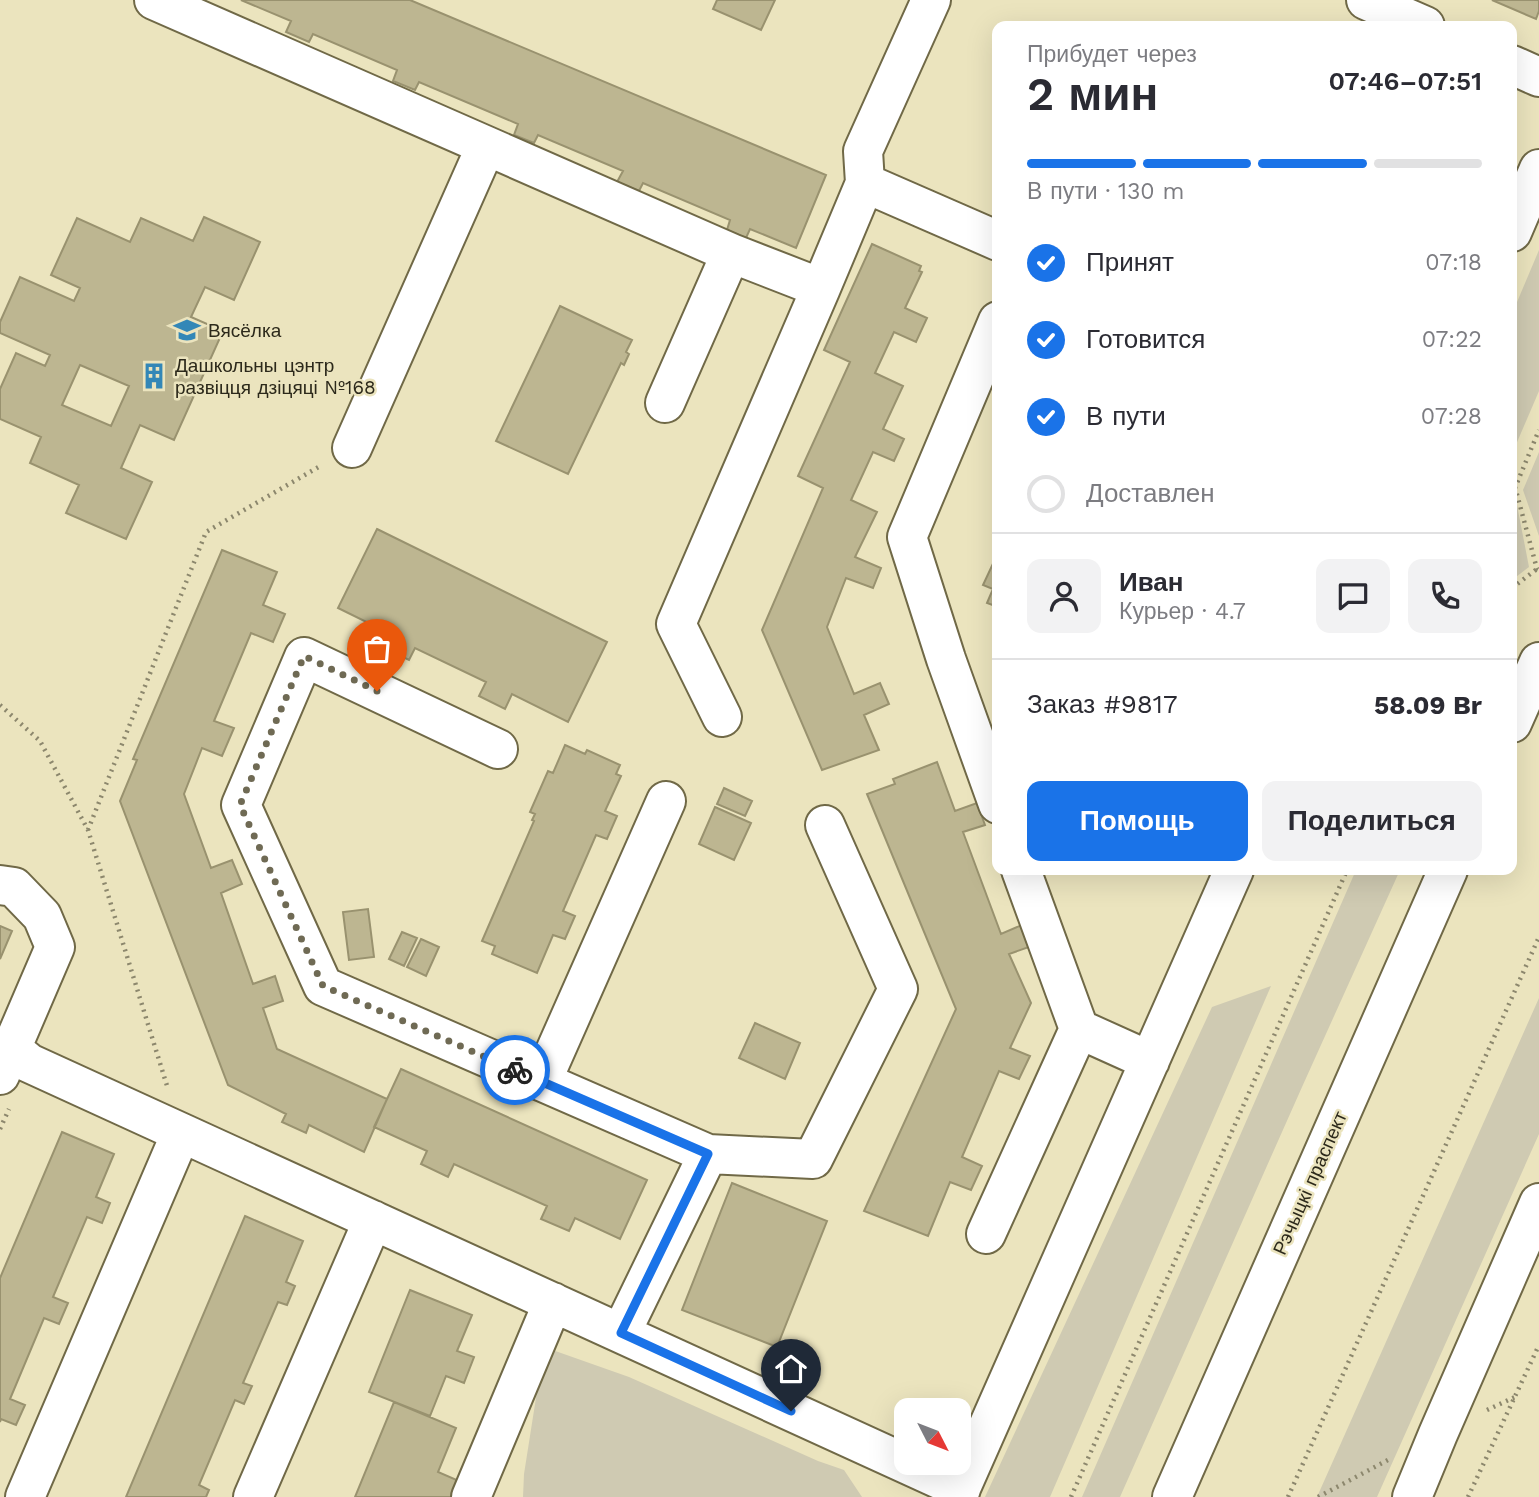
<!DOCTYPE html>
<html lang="ru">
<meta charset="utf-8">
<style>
body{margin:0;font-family:"Work Sans",sans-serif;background:#f2f2f3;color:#2b2b33;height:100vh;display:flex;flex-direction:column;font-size:26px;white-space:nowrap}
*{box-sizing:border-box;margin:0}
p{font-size:23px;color:#7c7c81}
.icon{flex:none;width:38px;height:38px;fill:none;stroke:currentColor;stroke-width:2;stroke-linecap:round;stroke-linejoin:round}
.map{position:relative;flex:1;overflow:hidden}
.panel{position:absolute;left:992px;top:21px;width:525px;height:854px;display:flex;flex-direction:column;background:#fff;border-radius:14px;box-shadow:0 7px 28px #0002}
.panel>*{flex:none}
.needle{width:46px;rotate:132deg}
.buttons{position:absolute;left:894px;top:1398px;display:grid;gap:14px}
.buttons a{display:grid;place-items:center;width:77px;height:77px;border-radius:14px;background:#fff;box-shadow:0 7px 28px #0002;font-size:35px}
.pin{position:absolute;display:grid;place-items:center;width:60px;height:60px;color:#fff;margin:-72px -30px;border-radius:50% 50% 50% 0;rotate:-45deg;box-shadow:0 0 7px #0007}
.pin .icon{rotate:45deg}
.courier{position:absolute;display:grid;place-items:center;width:70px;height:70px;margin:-35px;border:5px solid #1a73e8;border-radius:50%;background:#fff;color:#222;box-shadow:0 2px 9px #0007}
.headline em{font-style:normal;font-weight:600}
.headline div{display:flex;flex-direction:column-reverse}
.headline{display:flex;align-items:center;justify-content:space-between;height:119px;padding:0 35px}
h1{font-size:46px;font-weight:600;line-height:52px}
.bar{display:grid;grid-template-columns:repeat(4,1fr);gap:10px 7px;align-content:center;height:84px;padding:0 35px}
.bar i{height:9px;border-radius:5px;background:#e1e1e2}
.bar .current{background:#1a73e8}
.bar p{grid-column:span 4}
.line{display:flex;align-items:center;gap:18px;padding:0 35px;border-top:2px solid #e1e1e2}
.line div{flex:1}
.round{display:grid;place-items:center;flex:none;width:74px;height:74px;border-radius:14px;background:#f2f2f3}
ol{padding:0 35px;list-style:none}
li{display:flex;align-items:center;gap:21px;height:77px}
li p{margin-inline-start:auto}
li .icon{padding:7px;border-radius:50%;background:#1a73e8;color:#fff;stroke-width:4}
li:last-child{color:#7c7c81}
li i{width:38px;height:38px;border:4px solid #e1e1e2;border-radius:50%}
.button{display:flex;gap:14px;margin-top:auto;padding:14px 35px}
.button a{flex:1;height:80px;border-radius:14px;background:#1a73e8;color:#fff;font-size:28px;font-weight:600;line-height:80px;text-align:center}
.button a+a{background:#f2f2f3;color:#2b2b33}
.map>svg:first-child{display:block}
.green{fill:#cfcab2}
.building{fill:#bdb691;stroke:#99926f;stroke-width:2;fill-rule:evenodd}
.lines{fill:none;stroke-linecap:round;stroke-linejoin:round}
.minor-casing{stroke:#706947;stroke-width:42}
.major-casing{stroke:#706947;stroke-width:42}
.path{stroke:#8c876d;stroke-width:4.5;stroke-dasharray:2 5;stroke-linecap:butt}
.minor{stroke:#fff;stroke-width:38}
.major{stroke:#fff;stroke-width:38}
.done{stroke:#6f6a54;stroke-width:7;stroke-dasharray:0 12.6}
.route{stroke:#1a73e8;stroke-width:9}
.labels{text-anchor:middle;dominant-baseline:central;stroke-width:5;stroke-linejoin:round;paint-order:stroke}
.poi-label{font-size:19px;fill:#2c291b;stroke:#ebe4be;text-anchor:start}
.street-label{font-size:19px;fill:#2c291b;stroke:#ebe4be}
</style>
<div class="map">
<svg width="1539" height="1497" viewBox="0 0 1539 1497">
<rect width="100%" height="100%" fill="#ebe4be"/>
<!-- green -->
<path class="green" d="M1539,250v141l-27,63v-140z
M1539,452v84l-16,-46z
M1516,500l13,67 -17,13v-71z
M1356,870h44l-98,217 -182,410h-38z
M1271,986l-221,511h-65l227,-490z
M1539,998v136l-162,363h-60z
M544,1347l85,30 189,84 26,9 18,27h-339l1,-23z"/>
<!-- building -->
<path class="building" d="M241,0h169l416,175 -30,73 -46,-19 -4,9 -19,-8 3,-10 -87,-37 -4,8 -22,-9 6,-11 -85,-36 -4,8 -20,-8 4,-11 -99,-42 -4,8 -22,-9 4,-11 -84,-36 -4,8 -23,-10 5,-11z
M717,0h58l-14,30 -48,-21z
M1492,0h47v11l-3,8z
M204,217l56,25 -26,58 -29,-13 -14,30 32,14 -49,109 -34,-15 -19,43 31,14 -26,57 -60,-26 13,-28 -49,-22 11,-26 -41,-18v-30l16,-36 29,13 5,-11 -50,-22v-11l20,-45 54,24 6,-13 -29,-13 26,-57 53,24 11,-24 52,23zM80,365l49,21 -18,40 -49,-21z
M872,244l49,22 -2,5 3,1 -17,36 22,10 -11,24 -22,-10 -19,41 28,13 -20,43 21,10 -10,22 -21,-9 -22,48 26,12 -22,45 26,11 -8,20 -27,-10 -19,49 27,67 26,-11 9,21 -25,11 15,35 -57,20 -60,-140 61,-142 -25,-12 52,-114 -26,-12z
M560,306l72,34 -6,12 3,2 -5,11 -3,-2 -53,111 -72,-33z
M377,529l230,113 -39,80 -56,-28 -7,15 -26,-13 7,-14 -71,-34 -6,12 -25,-12 7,-14 -53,-26z
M222,550l55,22 -14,33 22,9 -12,28 -22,-9 -37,88 20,7 -12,28 -20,-8 -18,46 27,74 21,-8 10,24 -21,9 32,91 22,-8 8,25 -20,7 14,41 110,50 -23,53 -55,-27 -3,8 -24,-11 4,-8 -58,-29 -108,-284 17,-41 -4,-1z
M998,553v54l-11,-4 6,-14 -10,-4z
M565,745l20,9 2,-4 33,15 -4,9 5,2 -16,35 12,5 -10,23 -11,-4 -33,76 12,5 -10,23 -12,-4 -16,38 -45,-19 3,-8 -13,-5 52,-120 -2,-1 3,-6 -5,-2 18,-41 5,2z
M937,762l18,49 22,-8 8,22 -22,7 38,102 23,-10 8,22 -23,8 22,49 -21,45 20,8 -11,23 -20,-8 -37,86 20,9 -11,24 -21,-8 -22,54 -64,-25 92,-202 -89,-215 28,-10 -2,-5z
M724,788l28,13 -7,15 -28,-12z
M715,807l36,16 -17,37 -35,-16z
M368,909l6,48 -25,3 -6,-48z
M0,926l12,5 -12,28z
M402,932l15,6 -13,28 -15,-7z
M421,939l18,8 -13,29 -19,-9z
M755,1023l45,20 -15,36 -46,-21z
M401,1069l246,111 -27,59 -45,-21 -6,13 -28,-12 6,-13 -93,-42 -6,13 -27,-13 6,-13 -53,-24z
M62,1132l52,22 -18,43 14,6 -8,20 -15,-6 -34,80 15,6 -9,21 -15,-6 -34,81 15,6 -9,20 -15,-6 -1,3v-144z
M732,1183l95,38 -50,126 -95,-37z
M245,1216l58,25 -17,41 9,4 -8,19 -9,-3 -35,81 9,3 -8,18 -9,-4 -36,85 10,5 -3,7h-80z
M410,1290l62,25 -15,36 17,6 -10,26 -18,-7 -16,40 -61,-24z
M394,1402l62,26 -18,44 21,9 -6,16h-98z"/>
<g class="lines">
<!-- minor casing -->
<g class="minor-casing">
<path id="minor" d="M154,0l577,253 90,35 44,-105 133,58
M1366,0l59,26
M1512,65l27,12
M865,183l-2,-32 68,-151
M1512,232l27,-63
M998,321l-91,216 39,122 52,145
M665,403l66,-150
M352,448l134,-302
M722,717l-46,-93 145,-336
M498,749l-194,-92 -63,148 82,181 385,168
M1021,870l58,159 71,32
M0,885l14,2 28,29 13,31 -55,128
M12,1049l17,14 932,426
M542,1081l124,-280
M986,1234l93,-205
M621,1333l87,-179 105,5 85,-170 -73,-164
M25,1497l156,-364
M253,1497l120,-277
M471,1497l82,-195
M957,1497l277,-627
M1412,1497l26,-63 101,-231"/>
</g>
<!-- major casing -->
<g class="major-casing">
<path id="major" d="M1512,723l27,-61
M1172,1497l276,-627"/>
</g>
<!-- path -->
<path class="path" d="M1515,487l22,82 2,1
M1512,495l27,-65
M1512,588l25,-19
M0,705l40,36 48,89 80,259
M88,830l118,-298 116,-67
M0,1129l9,-20
M1487,1410l28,-13
M1071,1497l276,-627
M1288,1497l251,-560
M1318,1497l70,-37
M1468,1497l71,-152"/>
<!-- minor -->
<use href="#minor" class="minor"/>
<!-- major -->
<use href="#major" class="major"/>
</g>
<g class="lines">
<!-- done -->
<path class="done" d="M377,691l-73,-35 -64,149 83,181 192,84"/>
<!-- route -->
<path class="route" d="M515,1070l193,84 -87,179 170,78"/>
</g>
<!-- icons -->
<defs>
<g id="school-bare" transform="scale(2.1)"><path d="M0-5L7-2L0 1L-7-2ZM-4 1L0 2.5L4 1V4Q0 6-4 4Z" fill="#3387b7" stroke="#ebe4be" stroke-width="2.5" paint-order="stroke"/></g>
<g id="building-bare" transform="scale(2.1)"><path d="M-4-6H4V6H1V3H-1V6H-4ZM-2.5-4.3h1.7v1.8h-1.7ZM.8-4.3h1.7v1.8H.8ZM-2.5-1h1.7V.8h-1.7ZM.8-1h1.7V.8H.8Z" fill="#3387b7" stroke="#ebe4be" stroke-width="2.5" paint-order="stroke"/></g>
</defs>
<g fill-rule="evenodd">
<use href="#school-bare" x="187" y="330"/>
<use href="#building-bare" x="154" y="376"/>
</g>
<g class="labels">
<!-- poi labels -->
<g class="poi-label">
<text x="208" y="330">Вясёлка</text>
<text x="175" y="365">Дашкольны цэнтр<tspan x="175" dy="22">развіцця дзіцяці №168</tspan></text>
</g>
<!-- street labels -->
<g class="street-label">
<text transform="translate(1310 1183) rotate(-66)">Рэчыцкі праспект</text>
</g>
</g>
</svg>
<div class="buttons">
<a><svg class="needle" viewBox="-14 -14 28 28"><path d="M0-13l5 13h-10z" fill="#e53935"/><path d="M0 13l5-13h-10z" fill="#7c7c81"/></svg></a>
</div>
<div class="pin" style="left:377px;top:691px;background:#ea580c"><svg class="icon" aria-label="bag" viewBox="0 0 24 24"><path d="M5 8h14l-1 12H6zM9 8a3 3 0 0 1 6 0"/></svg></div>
<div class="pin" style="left:791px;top:1411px;background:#1f2937"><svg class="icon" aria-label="home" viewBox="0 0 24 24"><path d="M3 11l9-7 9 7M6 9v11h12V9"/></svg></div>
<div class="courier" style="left:515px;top:1070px"><svg class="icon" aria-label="bike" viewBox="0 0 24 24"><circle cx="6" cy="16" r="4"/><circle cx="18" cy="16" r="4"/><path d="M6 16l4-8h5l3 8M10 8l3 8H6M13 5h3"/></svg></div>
<section class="panel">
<div class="headline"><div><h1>2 мин</h1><p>Прибудет через</p></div><em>07:46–07:51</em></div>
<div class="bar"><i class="current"></i><i class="current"></i><i class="current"></i><i></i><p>В пути · 130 m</p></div>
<ol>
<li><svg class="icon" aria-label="check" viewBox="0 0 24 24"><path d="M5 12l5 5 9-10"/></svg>Принят<p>07:18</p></li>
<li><svg class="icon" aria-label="check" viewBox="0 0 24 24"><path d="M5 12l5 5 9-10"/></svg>Готовится<p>07:22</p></li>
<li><svg class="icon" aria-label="check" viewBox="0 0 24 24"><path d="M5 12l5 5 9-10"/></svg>В пути<p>07:28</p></li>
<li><i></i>Доставлен</li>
</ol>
<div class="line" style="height:126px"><a class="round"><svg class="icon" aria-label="person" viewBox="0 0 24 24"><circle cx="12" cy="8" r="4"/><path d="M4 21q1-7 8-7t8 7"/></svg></a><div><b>Иван</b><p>Курьер · 4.7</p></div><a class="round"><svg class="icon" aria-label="chat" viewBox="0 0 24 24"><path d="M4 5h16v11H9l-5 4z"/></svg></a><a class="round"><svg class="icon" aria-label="phone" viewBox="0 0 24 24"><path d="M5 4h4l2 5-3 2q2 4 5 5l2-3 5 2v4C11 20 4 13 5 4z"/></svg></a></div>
<div class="line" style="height:91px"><div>Заказ #9817</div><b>58.09 Br</b></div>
<div class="button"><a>Помощь</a><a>Поделиться</a></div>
</section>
</div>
